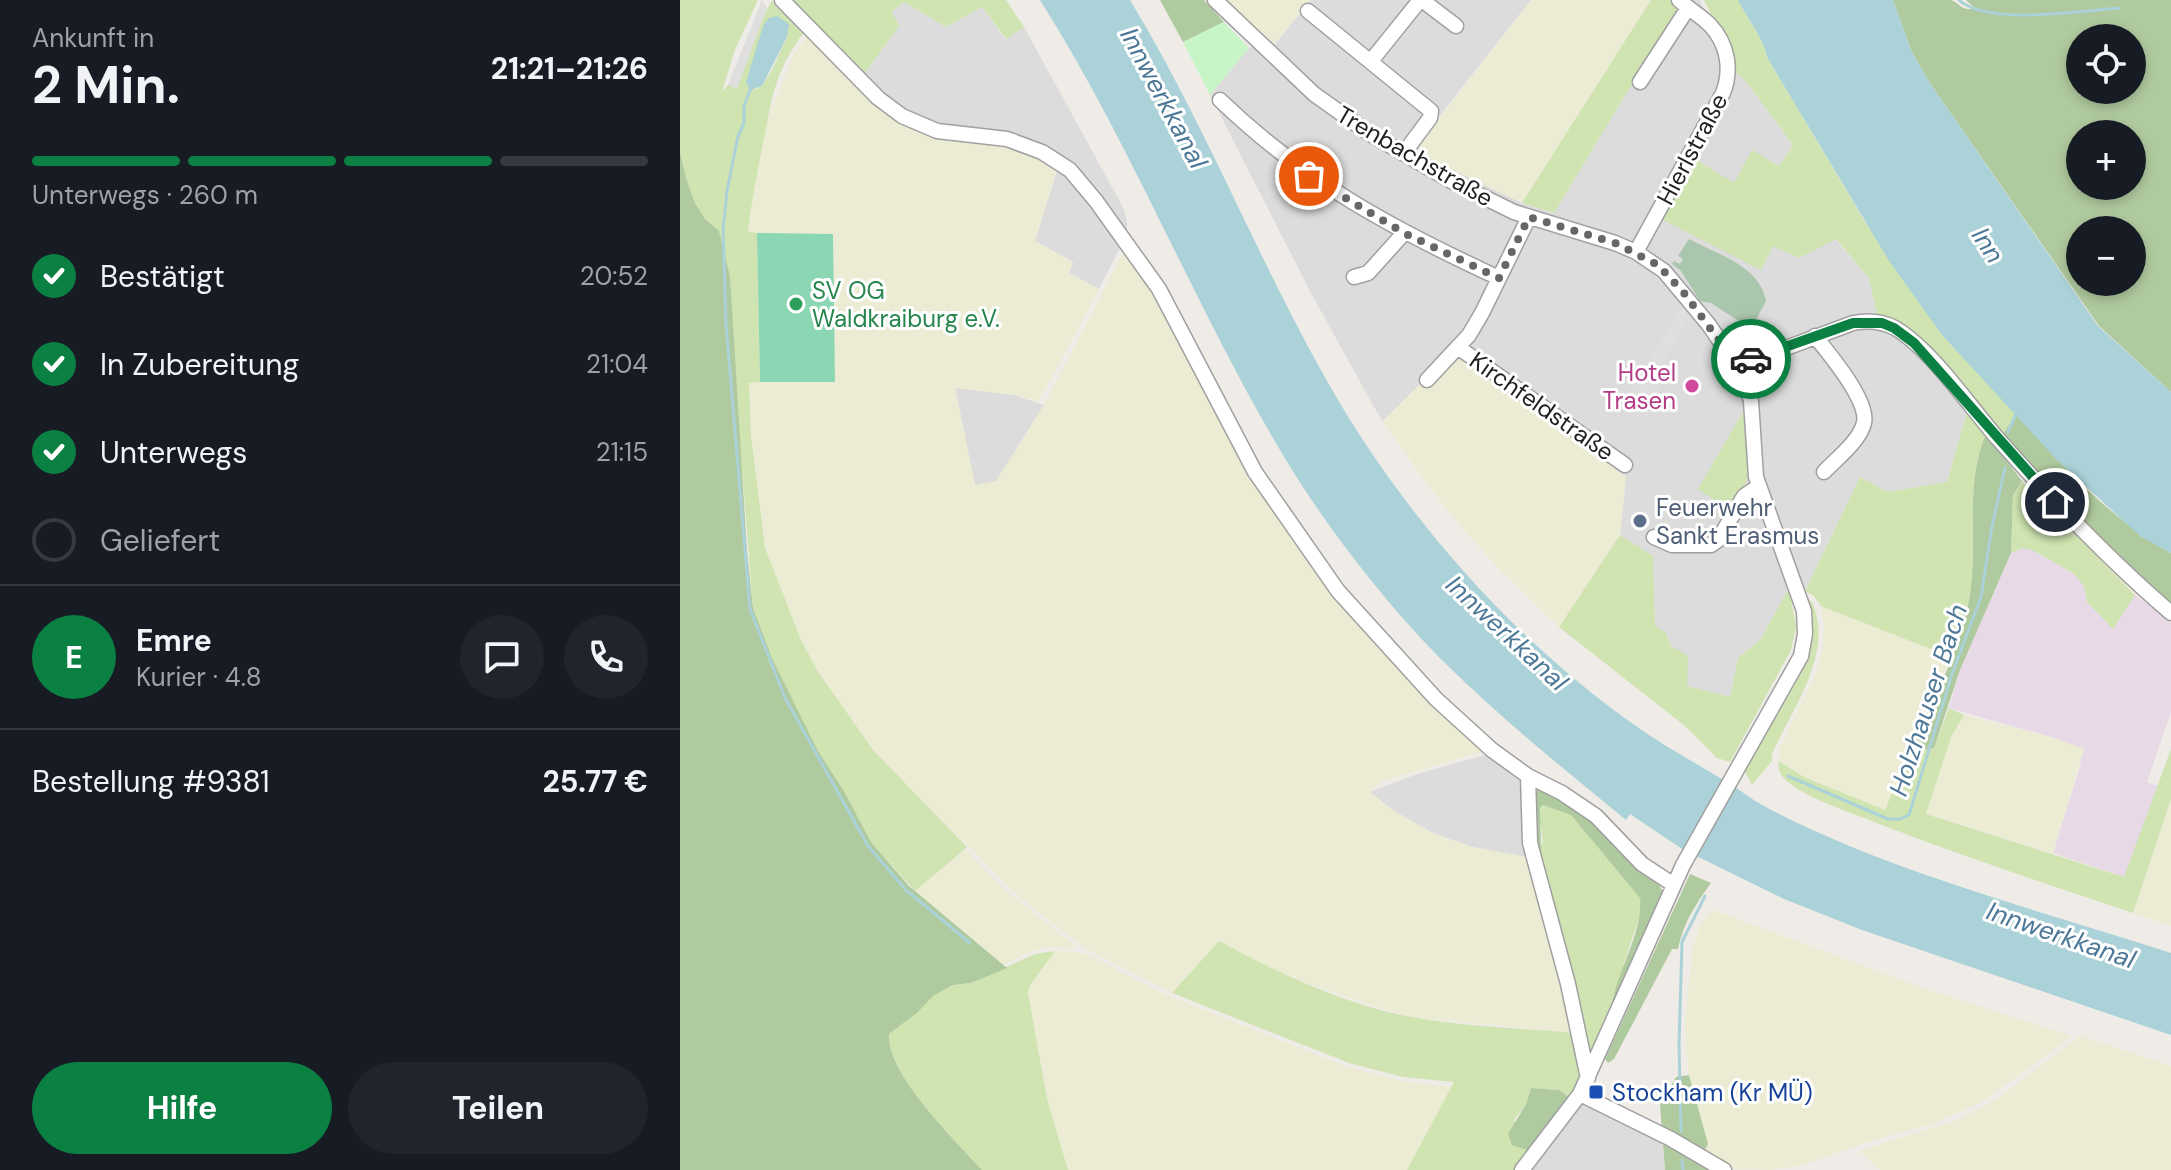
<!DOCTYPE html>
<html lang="de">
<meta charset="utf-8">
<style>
body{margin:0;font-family:"DM Sans",sans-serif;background:#20242c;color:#f1f3f6;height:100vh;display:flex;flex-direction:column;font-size:30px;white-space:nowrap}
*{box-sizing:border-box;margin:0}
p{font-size:26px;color:#9ea1a6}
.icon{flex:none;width:44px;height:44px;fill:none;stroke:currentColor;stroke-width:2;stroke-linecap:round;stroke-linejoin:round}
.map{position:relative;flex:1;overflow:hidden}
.drawer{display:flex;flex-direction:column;background:#171b24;width:680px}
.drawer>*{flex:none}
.buttons{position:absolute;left:1386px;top:24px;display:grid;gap:16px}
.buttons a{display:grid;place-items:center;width:80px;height:80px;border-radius:50%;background:#171b24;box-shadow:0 4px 12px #0003;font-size:40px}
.pin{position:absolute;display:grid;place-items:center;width:68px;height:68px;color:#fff;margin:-34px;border:4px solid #fff;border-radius:50%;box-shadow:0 2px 8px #0007}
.courier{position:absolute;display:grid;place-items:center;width:80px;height:80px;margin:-40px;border:6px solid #0b8043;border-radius:50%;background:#fff;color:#222;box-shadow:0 2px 10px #0007}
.headline em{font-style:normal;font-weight:700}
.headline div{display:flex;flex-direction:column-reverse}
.headline{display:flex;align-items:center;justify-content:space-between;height:136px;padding:0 32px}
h1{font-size:52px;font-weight:700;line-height:60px}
.bar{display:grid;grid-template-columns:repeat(4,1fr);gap:12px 8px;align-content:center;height:96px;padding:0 32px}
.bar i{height:10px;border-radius:6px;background:#363941}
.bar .active{background:#0b8043}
.bar p{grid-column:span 4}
.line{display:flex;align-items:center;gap:20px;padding:0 32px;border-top:2px solid #363941}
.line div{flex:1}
.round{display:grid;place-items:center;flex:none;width:84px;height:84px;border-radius:42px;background:#20242c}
ol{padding:0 32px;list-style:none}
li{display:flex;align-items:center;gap:24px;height:88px}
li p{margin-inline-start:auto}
li .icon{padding:8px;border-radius:50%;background:#0b8043;color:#fff;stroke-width:4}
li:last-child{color:#9ea1a6}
li i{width:44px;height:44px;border:4px solid #363941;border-radius:50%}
.primary-button{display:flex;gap:16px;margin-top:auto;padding:16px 32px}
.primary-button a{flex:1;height:92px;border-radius:48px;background:#0b8043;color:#fff;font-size:32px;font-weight:700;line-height:92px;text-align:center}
.primary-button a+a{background:#20242c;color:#f1f3f6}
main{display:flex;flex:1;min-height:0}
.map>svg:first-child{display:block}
.residential{fill:#dddcdc}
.industrial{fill:#e7d9e6}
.farmland{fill:#ececd4}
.grass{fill:#cfe4b1;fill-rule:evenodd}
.forest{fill:#b0ca9f;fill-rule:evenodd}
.cemetery{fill:#aac6ac}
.park{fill:#c8f5c8}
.pitch{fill:#8cd7b3}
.parking{fill:#dfdfdf}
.water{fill:#abd2d8}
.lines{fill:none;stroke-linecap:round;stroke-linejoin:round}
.stream{stroke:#abd2d8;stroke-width:3}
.minor-casing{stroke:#a0a0a0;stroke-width:17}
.minor{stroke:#fff;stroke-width:14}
.done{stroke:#686665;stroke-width:8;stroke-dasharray:0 14.4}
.route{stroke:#0b8043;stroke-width:10}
.leisure-dot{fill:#2e9e5b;stroke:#fff;stroke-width:3}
.hotel-dot{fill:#d1479c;stroke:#fff;stroke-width:3}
.service-dot{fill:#5c6f8a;stroke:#fff;stroke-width:3}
.transit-dot{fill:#1a4fb4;stroke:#fff;stroke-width:3}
.labels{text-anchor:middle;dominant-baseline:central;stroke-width:6;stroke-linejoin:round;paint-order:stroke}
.street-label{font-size:24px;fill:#1f1f1f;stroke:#fff}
.leisure-label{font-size:24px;fill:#27864d;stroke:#fff;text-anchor:start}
.hotel-label{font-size:24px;fill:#b23c85;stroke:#fff;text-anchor:end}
.service-label{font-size:24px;fill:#4e5e75;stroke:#fff;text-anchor:start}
.transit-label{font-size:24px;fill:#164399;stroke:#fff;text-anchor:start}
.water-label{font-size:26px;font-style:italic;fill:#4d7897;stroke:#fff}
</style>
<main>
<section class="drawer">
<div class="headline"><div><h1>2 Min.</h1><p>Ankunft in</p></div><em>21:21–21:26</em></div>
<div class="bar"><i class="active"></i><i class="active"></i><i class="active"></i><i></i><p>Unterwegs · 260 m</p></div>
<ol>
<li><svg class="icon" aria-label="check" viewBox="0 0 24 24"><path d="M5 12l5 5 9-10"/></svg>Bestätigt<p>20:52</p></li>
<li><svg class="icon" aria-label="check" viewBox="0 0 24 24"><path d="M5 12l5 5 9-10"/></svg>In Zubereitung<p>21:04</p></li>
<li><svg class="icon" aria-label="check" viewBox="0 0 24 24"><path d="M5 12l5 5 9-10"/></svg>Unterwegs<p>21:15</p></li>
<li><i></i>Geliefert</li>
</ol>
<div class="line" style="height:144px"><b class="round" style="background:#0b8043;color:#fff">E</b><div><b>Emre</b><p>Kurier · 4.8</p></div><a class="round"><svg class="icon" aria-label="chat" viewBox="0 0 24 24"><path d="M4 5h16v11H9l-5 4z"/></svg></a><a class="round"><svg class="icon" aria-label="phone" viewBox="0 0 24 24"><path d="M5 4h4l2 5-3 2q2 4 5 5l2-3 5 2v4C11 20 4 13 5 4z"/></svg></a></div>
<div class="line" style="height:104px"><div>Bestellung #9381</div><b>25.77 €</b></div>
<div class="primary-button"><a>Hilfe</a><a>Teilen</a></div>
</section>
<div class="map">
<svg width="1491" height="1170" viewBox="0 0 1491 1170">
<rect width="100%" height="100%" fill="#efebe7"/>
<!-- residential -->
<path class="residential" d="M631,0h220l-111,141 5,15 97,47 32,10 75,-124 57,-80 -11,-9h25l7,17 22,34 6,21 9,7 49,66 -14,21 -27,-15 -18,32 39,62 26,13 36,-19 34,39 8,36 30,13 63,74 -23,81 -59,10 -28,-15 -55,114 -16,-3 -29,52 -22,18 -8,39 -44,-11 -20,-53 -11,-7 -3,-70 -32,-21 6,-59 -203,-95 -40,40 -9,-14 -62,-112 -102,-200 39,-47 14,-8 12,4z
M224,2l42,25 36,-20 23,32 19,-12 100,182 3,12v13l-28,55 -30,-16 4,-11 -38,-21 26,-83 -146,-37 -53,-44 38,-52 -9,-13z
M275,387l59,8 30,10 -48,77 -21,4z
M809,754l29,20 4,7 9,77 -59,-11 -39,-14 -39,-22 -24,-19 50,-19z
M902,1101l80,36 3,33h-139z"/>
<!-- industrial -->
<path class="industrial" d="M1342,548l10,2 41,23 11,13 3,16 26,27 22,-34 36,28v89l-24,70 11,4 -33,91 -72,-24 28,-90 -23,-24 -109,-31 11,-38 51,-117z"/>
<!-- farmland -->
<path class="farmland" d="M542,0h89l-39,46z
M851,0h120l-129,203 -97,-47 -5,-3 -2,-7z
M128,35l98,86 92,19 60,25 -23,76 38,21 -4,11 30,16 -60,112 -25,-6 -59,-7 20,97 21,-4 48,-76 78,-150 5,-3 5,3 173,295 180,201 -103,30 -12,11 24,19 39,22 39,14 59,11 45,175 -167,-16 -95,-31 -53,-22 -42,-23 -47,52 -85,-44 -43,-32 -33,-27 -137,-139 -56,-79 -17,-32 -29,-72 -13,-49 -8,-83 -2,-54 84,-147 -85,-2 5,-47 14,-65 26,-65z
M780,355l166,122 -6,58 -61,92 -62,-60 -41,-46 -37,-48 -36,-52 41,-40 6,5z
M1141,606l130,51 -66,153 -81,-33 -25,-16v-11l36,-76 7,-22 2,-27z
M1284,715l94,24 26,10 -31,104 -127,-39 25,-77z
M1491,799v127l-38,-13z
M285,849l44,44 69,55 -33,-1 -22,8 -19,10 -89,-74z
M1031,909l212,79 149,48 -90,66 -50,22 -61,17 -68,24 -32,5 -42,-1 -27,-16 5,-9 -18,-69 -3,-27 -1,-29 8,-72 6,-20z
M375,951l23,1 15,5 73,38 179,71 56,15 52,6 -46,83h-339l-21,-71 -19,-106 1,-6z
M1400,1036l91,30v104h-291l-21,-19 101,-32 37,-20z"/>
<!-- grass -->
<path class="grass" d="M0,0h78l-24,52 -12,40 6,-7 9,3 20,-58 15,-30 32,32c-23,31 -30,54 -37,91 -7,37 -15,72 -19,109l9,1 3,149 -11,1 2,53 14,112 36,92 17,32 56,79 93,96 -52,44 -44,-49 -27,-51 -26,-40 -46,-93 -19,-50 -20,-256 -3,-76 -11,-45 -14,-12 -10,-16 -9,-25 -6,-26zM83,26l24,11c-9,17 -15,42 -31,53l3,-47z
M107,0h219l18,27 -18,12 -24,-32 -36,20 -42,-25 -13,10 9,13 -38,52z
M971,0h24l11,9 -57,80 -75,124 -32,-10z
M1024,0h34c10,20 25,37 30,59l97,163 77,113 74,79 -14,22 -95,-108 -30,-14 -8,-36 -33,-39 -37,19 -26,-12 -12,24 -98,-50 32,-61 39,24 18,-33 27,16 14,-21 -49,-66 -9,-7 -6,-21z
M1063,412l6,65 -19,33 -32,-21z
M1287,412l19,22c-20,47 -10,100 -15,150 -2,26 -11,49 -20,73l-130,-51 -8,-11 -8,-4 55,-114 28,15 59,-10z
M1342,481l113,114 -22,34 -26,-27 -3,-16 -11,-13 -41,-23 -10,-2 -11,5 2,-58z
M940,535l33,21 2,70 11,7 5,13 17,10 -1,30 43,11 8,-39 22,-18 29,-52 7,38 -5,24 -61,112 -13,-4 -32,-32 -126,-99z
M1129,600l3,2c23,50 -20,107 -40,152v7l-20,24 -9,-17 53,-93 10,-74z
M1269,708l15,7 -13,22 -25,77 198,63 47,-128v50l-38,114c-86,-29 -172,-57 -256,-90 -27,-11 -67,-23 -89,-41 -7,-6 -11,-12 -9,-21l25,16 81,33 27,-64 13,3 9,-1z
M863,805l28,10 69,83 1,14 -17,51 -9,41 -27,61 -53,-211 8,-12 -4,-28z
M539,941c57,31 129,65 193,76 54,10 110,11 164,16 5,31 11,36 -7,64l-10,-7 -28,-2 -5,16 -12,16 16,31 -15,19h-108l47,-88 -51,-5 -54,-14 -177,-70z
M375,951l-26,36 -1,6 19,106 21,71h-86c-26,-29 -96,-96 -93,-136l28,-21 16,-17 21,-11 17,-2 64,-29z"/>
<!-- forest -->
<path class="forest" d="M480,0h44l20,22 -41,20z
M1213,0c15,0 46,0 58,0 10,4 11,12 23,8l-8,-8h205v392l-72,-66 -170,-244 -18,-32zM1400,38h52v52h-52zM1400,134h52v52h-52zM1400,230h52v52h-52z
M0,152l6,26 9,25 10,16 14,12 11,45 17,275 6,57 19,50 46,93 26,40 27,51 38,44 98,82 -36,15 -18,2 -20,11 -16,17 -28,21c-3,40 67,107 93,136h-302z
M1336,414c46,51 95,106 155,139v52l-38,-31 -131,-138z
M1306,434l36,47 -9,14 -2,58 -51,117 -26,78 -9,1 -13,-3c23,-51 53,-104 59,-160 6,-51 -6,-103 15,-152z
M861,787c24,11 48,28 67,46 10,11 18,24 28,35 9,10 28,12 27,30l-48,106 -2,-4c6,-33 30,-68 27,-102l-69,-83 -28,-10 -3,3 1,41 -6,5 -2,-66z
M1010,874l21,9c-15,21 -28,40 -33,66h-6l-58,110 -6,4 -3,-4z
M1009,1075l19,69 -8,15 18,11h-53l-5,-65 16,-28z
M851,1088l28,2 10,7 -39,54 -18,-6 -4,-11 18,-30z"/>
<!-- cemetery -->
<path class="cemetery" d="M1009,239c29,16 70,26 77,62l-15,28 -40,-26 -11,-2 -19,-30 -9,-7 2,-3 6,3 3,-5 -5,-3z"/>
<!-- park -->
<path class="park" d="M544,22l25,26 -39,47 -27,-53z"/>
<!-- pitch -->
<path class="pitch" d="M77,233l76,1 2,148h-75z"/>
<!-- parking -->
<path class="parking" d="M82,0l5,8 -30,81 -9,-4z
M1003,304l9,11 -39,61 3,3 -2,4 6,4 -11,19 -20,-12z"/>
<!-- water -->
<path class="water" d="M360,0h90c81,133 136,282 217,415 72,117 174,230 286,309 29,21 59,37 89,55 15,8 28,20 44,28 25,14 54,26 81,38 104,43 216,73 324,108v82l-309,-105 -78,-31 -102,-50 -52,-35 -4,6c-61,-50 -123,-100 -179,-155 -57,-56 -120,-137 -161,-205 -90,-149 -153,-313 -246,-460z
M1058,0h155l18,50 18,32 169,244 73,66v161l-30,-16 -84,-77 -115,-125 -53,-74 -121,-202c-5,-22 -20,-39 -30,-59z
M97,16l12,8 -2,13 -25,49 -12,4 -4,-8 17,-56 6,-8z"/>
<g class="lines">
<!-- stream -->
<path class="stream" d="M1279,0c28,26 122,11 161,8
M71,88l-7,18v17l-6,13 -11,55 -4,39 3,94 24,285 35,89 83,148 38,44 64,53
M1328,432l8,-18
M1108,776l100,43h12l9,-4 43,-141 29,-77 11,-71 13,-58
M1001,1131l-2,-87 3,-102 23,-46
M1002,1160l1,10"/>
<!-- minor casing -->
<g class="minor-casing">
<path id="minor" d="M102,0l96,98 24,18 35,15 70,8 35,13 28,18 26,31 63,88 96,183 83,119 98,108 56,51 36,26 2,67 38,141 20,94
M535,0l99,94 56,40 81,47 63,31 101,31 21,9 28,19 45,54 36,53 6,23 5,76 48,134 1,23 -4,22 -118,209 -103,229 -58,76
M742,0l34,26
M628,11l123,100 -1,7 -26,35
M691,61l49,-61
M960,82l48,-74
M540,100c85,82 173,129 279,178
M956,252l87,-159c9,-23 5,-49 -13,-68 -9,-9 -21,-16 -31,-25
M674,277l14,-4 36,-40
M1135,336c13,17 54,64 49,87 -5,19 -27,35 -40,49
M779,348l166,117
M1058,366l115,-43c15,-3 29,-2 42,5 37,22 75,79 104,112 54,61 110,120 172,173
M747,380l42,-45 13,-22 47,-96
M974,537l18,8h39l7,-5 26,-44 15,-10
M848,776l34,17 34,23 46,48 32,21
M900,1094l91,45 53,31"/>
</g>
<!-- minor -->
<use href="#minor" class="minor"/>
</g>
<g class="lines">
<!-- done -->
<path class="done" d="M629,176l95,57 95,45 30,-61 86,26 43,22 26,28 54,73 13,-7"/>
<!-- route -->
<path class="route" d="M1071,359l102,-36h29l12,5 20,15 141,159"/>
</g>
<!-- markers -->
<circle class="leisure-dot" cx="116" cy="304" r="8"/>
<circle class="hotel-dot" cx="1012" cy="386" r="8"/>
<circle class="service-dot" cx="960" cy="521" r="8"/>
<rect class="transit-dot" x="908" y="1084" width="16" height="16" rx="4"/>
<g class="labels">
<!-- street labels -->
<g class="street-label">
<text transform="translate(1012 149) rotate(-62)">Hierlstraße</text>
<text transform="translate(735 156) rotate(30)">Trenbachstraße</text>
<text transform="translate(862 406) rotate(35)">Kirchfeldstraße</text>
</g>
<!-- leisure labels -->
<g class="leisure-label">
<text x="132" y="290">SV OG<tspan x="132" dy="28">Waldkraiburg e.V.</tspan></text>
</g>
<!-- hotel labels -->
<g class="hotel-label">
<text x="996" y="372">Hotel<tspan x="996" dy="28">Trasen</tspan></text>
</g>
<!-- service labels -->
<g class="service-label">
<text x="976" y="507">Feuerwehr<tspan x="976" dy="28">Sankt Erasmus</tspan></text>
</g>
<!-- transit labels -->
<g class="transit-label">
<text x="932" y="1092">Stockham (Kr MÜ)</text>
</g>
<!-- water labels -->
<g class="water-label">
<text transform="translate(484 98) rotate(62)">Innwerkkanal</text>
<text transform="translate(1308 245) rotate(57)">Inn</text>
<text transform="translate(827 633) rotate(43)">Innwerkkanal</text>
<text transform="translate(1248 700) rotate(-72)">Holzhauser Bach</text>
<text transform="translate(1381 935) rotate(19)">Innwerkkanal</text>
</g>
</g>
</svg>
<div class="buttons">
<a><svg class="icon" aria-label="locate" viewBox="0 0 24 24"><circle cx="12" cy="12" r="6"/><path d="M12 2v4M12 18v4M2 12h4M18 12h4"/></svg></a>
<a>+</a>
<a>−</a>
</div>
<div class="pin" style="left:629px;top:176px;background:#ea580c"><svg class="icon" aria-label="bag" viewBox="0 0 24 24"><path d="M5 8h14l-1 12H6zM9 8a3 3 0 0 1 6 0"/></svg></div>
<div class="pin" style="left:1375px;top:502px;background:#1f2937"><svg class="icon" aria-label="home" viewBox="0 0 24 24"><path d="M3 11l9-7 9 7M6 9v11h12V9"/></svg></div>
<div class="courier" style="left:1071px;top:359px"><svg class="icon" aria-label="car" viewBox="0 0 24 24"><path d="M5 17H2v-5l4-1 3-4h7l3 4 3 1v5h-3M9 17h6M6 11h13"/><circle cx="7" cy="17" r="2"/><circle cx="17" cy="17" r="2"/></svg></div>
</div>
</main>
